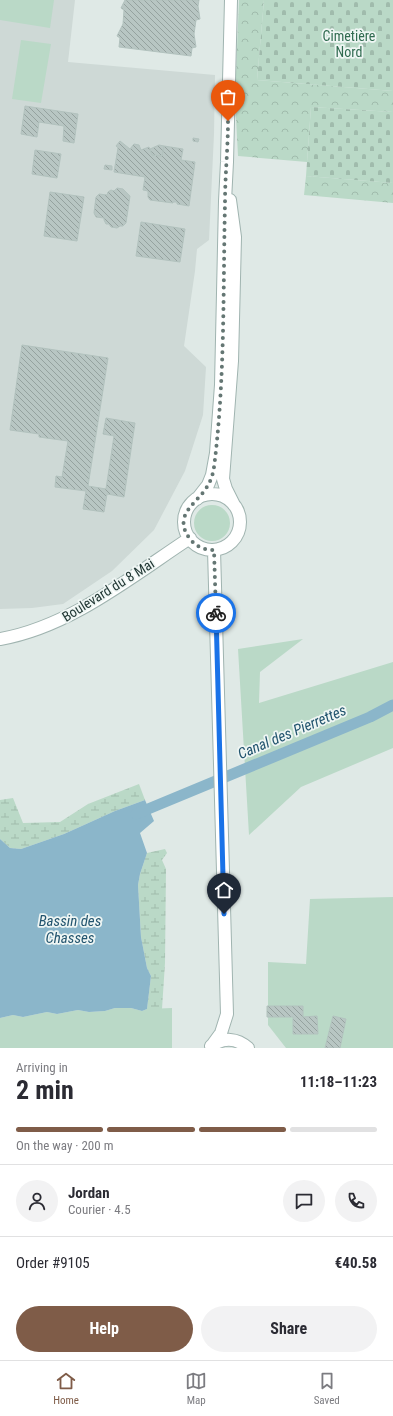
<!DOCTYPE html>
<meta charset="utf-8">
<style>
body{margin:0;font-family:"Roboto Condensed",sans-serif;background:#f2f2f3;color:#2b2b33;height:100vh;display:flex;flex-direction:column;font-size:15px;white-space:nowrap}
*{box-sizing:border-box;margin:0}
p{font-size:13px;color:#7c7c81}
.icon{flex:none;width:22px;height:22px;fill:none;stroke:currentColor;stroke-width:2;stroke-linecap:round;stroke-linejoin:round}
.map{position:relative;height:1048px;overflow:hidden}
.sheet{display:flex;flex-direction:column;background:#fff;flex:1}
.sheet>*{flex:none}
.pin{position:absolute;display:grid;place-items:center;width:34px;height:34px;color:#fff;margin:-41px -17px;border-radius:50% 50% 50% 0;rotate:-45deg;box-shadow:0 0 4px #0007}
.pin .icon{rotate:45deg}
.courier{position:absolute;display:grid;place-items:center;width:40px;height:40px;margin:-20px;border:3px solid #1a73e8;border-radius:50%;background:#fff;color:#222;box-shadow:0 1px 5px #0007}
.head em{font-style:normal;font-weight:700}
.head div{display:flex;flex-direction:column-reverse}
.head{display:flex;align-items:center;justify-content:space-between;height:68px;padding:0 16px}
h1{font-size:26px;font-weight:700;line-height:30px}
.bar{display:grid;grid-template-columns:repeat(4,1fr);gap:6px 4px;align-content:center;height:48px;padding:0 16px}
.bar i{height:5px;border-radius:3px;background:#e1e1e2}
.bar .selected{background:#7f5c48}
.bar p{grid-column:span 4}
.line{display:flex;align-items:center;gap:10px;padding:0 16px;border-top:1px solid #e1e1e2}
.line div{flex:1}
.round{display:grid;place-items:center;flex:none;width:42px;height:42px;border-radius:21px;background:#f2f2f3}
.primary-button{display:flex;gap:8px;margin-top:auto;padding:8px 16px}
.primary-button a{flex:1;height:46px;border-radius:24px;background:#7f5c48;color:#fff;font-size:16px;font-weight:700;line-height:46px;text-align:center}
.primary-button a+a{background:#f2f2f3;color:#2b2b33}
.tabs{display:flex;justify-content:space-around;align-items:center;height:56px;border-top:1px solid #e1e1e2;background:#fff;font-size:11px;color:#7c7c81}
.tabs a{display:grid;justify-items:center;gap:2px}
.tabs .selected{color:#7f5c48}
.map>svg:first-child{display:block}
.built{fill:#ced9d6}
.green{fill:#bad9c7}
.forest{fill:url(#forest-crowns)}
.wetland{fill:url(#wetland-marsh)}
.cemetery{fill:url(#cemetery-stones)}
.water{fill:#8bb6ca}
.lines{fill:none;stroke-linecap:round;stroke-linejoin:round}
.canal{stroke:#8bb6ca;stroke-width:11}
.building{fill:url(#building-back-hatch);stroke:#b2c2be}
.secondary-casing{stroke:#a0b4b0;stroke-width:14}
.secondary{stroke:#fff;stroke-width:12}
.done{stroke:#647673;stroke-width:4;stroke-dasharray:0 7.2}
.route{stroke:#1a73e8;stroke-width:5}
.labels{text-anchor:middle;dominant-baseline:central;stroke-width:3.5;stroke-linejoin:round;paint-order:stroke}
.park-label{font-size:14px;fill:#306b50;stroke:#eff6f4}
.street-label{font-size:14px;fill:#223835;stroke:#eff6f4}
.water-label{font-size:15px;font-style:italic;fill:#22546e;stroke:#eff6f4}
</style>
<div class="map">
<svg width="393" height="1048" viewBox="0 0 393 1048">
<defs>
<pattern id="forest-crowns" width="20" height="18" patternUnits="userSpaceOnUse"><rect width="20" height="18" fill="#bad9c7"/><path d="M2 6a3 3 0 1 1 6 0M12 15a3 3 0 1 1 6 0" fill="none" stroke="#a0bbac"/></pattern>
<pattern id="wetland-marsh" width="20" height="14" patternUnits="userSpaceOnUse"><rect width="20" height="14" fill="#bad9c7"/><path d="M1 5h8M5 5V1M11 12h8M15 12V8" fill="none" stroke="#a0bbac"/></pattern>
<pattern id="cemetery-stones" width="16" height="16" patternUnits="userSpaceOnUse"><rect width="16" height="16" fill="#bad9c7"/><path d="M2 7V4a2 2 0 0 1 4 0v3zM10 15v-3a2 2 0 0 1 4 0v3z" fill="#a0bbac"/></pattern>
<pattern id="building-back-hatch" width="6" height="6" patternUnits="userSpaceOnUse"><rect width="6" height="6" fill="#b8c6c3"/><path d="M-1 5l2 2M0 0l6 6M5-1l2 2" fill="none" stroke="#95a29f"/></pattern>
</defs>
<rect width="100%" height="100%" fill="#dfe9e6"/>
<!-- built -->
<path class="built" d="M0,0h75l-7,62 147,13 -1,59 -5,106 -12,9 -2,22 -11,75 22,21 -3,48 -18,56 -31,59 -42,41 -49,33 -31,4 -32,1z"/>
<!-- green -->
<path class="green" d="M0,0h54l-4,28 -50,-8z
M21,40l30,4 -10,59 -29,-4z
M194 523a18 18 0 1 1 36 0a18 18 0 1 1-36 0Z
M303,639l-43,33 -1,31 134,-41v86l-92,39 -52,48 -11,-186z
M393,897v151h-107l-18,-23v-63l38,2 4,-65z
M115,1008h16l11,3 5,-2 25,-1v40h-172v-30l13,-3 10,2 24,-5 10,2 21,-4 11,2 16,-1z"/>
<!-- forest -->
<path class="forest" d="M239,0h25l-7,80 136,11v21l-82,-5 -4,55 -69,-6 -3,-58z
M306,176l87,7v20l-89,-8z"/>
<!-- wetland -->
<path class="wetland" d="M139,784l6,16 -30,11 -51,23 -43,15 -11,-1 -10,-9v-39l13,-2 10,25 37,-1 28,-18z
M165,849l2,4 -5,7 4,9 -1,94 -3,46h-15l4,-33 -4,-8 -6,-31 -3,-52 2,-11 7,-21z"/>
<!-- cemetery -->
<path class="cemetery" d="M264,0h129v91l-136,-11z
M311,107l82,5v71l-87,-7z"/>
<!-- water -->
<path class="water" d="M145,800l9,21 -14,12 7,20 -7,21 -2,11 3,52 6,31 4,8 -4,33 -5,2 -11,-3h-16l-10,3 -16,1 -11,-2 -21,4 -10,-2 -24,5 -10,-2 -13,3v-179l10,9 11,1 43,-15 51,-23z"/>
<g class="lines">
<!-- canal -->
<path class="canal" d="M136,814l234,-97 23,-12"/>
</g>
<!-- building -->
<path class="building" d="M125,0h74l-1,6 2,13 -4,1 -2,14 2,13 -4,1 -1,8 -72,-9 1,-9 -3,-2 6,-12 1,-14 -3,-2z
M25,106l53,8 -4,29 -11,-2 1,-15 -25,-4 -2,15 -16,-3z
M193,138l6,1 -1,3 -5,-1z
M120,141l10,8 4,-5 5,1 2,5 8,-3 3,8 10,1 2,-10 19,3 -2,11 14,2 -6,44 -12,-2v-2h-4v1l-23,-3 -2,-3v-6l-5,-1 2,-13 -31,-5 4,-24 -2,-2z
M159,145l5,1 -2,10 -10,-1 -2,-6z
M35,150l26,4 -4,24 -25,-4z
M105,165l7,1v4l-8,-1z
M117,188l6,1 7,7 -4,27 -3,3h-3l-3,2 -6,-1 -2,-3h-3l-2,-4v-2l-8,-1 -2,-4 2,-16 3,-3 8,1 1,-3 3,-2 3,1z
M50,192l34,5 -7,44 -33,-5z
M141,222l44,7 -5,33 -44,-6z
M22,345l86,13 -20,128 18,3 8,-53 -11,-2 3,-16 29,5 -11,74 -17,-3 -3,18 -21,-3 3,-18 -31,-4 1,-11 6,1 6,-36 -29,-4v-3l-29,-4z
M267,1006h36v11l14,-1 1,18h-25v-17h-26z
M333,1016l13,3 -6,29h-15z"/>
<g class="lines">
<!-- secondary casing -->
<g class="secondary-casing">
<path id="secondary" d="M230,200l5,37 -3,124 -9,118 3,10 8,16
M184 522a28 28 0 1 1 56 0a28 28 0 1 1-56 0Z
M197,499l11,-14 4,-10 4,-22 5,-68 4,-184 2,-39 4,-162
M0,639c70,-12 132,-63 190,-101
M213,1044l8,-11 6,-19 -13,-464
M211,1046c13,-9 26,-8 37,2"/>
</g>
<!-- secondary -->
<use href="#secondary" class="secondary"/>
</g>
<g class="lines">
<!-- done -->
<path class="done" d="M216,613l-2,-63c-9,0 -18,-3 -24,-11 -19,-25 9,-36 18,-54 5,-8 6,-17 7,-26 10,-85 8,-171 10,-256 0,-28 3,-55 3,-82"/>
<!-- route -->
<path class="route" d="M216,613l8,301"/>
</g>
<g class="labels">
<!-- park labels -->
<g class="park-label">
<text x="349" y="36">Cimetière<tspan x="349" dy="16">Nord</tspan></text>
</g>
<!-- street labels -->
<g class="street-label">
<text transform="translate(108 590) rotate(-32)">Boulevard du 8 Mai</text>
</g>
<!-- water labels -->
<g class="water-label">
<text transform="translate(292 732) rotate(-23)">Canal des Pierrettes</text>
<text x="70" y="921">Bassin des<tspan x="70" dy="17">Chasses</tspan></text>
</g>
</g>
</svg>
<div class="pin" style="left:228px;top:121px;background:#ea580c"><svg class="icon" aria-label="bag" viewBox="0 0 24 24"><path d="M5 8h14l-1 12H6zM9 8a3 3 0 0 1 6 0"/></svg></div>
<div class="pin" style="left:224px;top:914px;background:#1f2937"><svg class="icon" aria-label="home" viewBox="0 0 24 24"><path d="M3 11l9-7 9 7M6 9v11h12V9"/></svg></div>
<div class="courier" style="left:216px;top:613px"><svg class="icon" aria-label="bike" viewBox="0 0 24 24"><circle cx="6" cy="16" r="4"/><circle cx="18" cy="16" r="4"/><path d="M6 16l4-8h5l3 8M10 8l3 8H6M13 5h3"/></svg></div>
</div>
<section class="sheet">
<div class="head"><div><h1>2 min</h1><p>Arriving in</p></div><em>11:18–11:23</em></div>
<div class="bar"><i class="selected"></i><i class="selected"></i><i class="selected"></i><i></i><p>On the way · 200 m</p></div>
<div class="line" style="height:72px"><a class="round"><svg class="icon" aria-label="person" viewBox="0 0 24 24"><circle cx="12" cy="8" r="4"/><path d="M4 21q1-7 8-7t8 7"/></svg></a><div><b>Jordan</b><p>Courier · 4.5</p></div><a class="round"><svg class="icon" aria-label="chat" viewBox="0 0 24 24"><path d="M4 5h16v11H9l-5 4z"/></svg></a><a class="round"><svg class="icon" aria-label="phone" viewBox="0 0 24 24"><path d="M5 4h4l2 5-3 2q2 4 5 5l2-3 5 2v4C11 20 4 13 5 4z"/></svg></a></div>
<div class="line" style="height:52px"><div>Order #9105</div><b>€40.58</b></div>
<div class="primary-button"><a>Help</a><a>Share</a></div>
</section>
<nav class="tabs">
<a class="selected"><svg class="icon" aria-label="home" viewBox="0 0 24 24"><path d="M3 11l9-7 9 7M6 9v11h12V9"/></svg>Home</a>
<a><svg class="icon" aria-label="map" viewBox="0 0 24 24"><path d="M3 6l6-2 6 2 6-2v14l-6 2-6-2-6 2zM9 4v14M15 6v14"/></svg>Map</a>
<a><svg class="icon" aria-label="saved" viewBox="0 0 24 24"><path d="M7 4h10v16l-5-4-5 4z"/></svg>Saved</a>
</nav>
